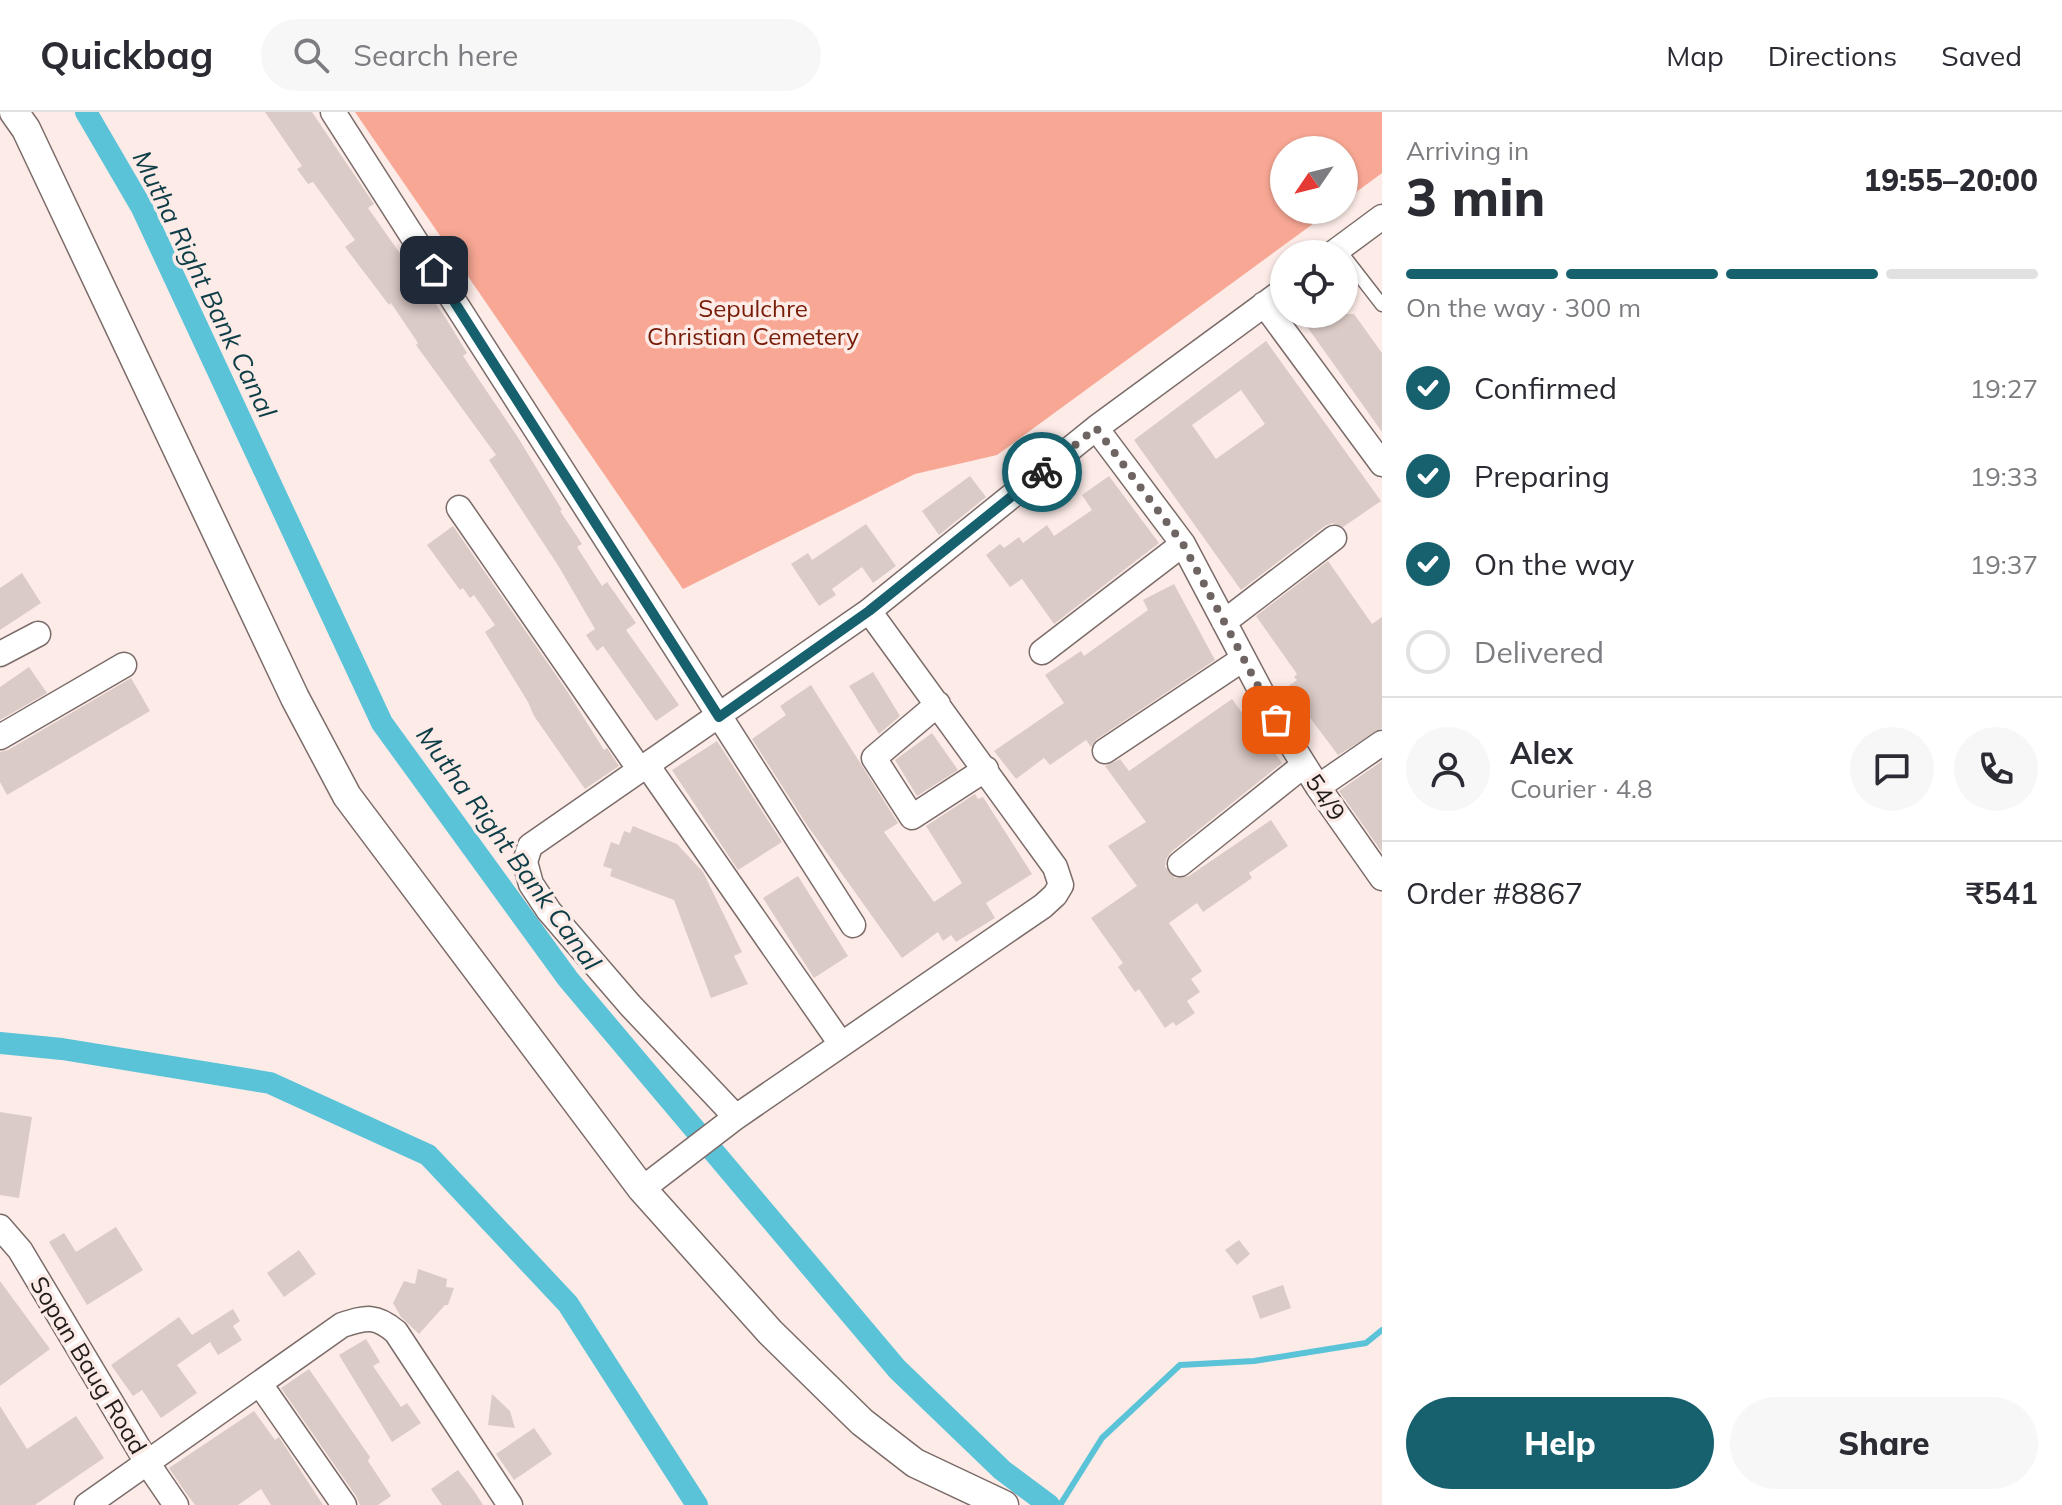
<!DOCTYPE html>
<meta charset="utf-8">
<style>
body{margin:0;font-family:Mulish,sans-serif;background:#f7f7f7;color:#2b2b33;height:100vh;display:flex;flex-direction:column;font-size:30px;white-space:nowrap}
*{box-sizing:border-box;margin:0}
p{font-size:26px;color:#7c7c81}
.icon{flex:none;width:44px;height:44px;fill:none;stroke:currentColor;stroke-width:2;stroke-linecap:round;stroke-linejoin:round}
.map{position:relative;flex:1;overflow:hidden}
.side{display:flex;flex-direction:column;background:#fff;width:680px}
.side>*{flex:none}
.needle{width:52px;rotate:235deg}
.tools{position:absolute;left:1270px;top:24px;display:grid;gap:16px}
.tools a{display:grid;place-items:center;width:88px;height:88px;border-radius:50%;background:#fff;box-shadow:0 2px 6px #0004;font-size:40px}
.pin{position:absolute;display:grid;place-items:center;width:68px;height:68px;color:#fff;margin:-34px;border-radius:16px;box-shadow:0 4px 12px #0006}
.courier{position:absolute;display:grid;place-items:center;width:80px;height:80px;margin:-40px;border:6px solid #17616f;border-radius:50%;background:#fff;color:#222;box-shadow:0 2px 10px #0007}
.head em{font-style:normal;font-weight:800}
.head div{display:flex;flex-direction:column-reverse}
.head{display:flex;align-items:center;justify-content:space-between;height:136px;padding:0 24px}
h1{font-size:52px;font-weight:800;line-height:60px}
.bar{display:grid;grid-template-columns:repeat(4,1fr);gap:12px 8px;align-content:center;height:96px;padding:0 24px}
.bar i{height:10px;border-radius:6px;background:#e1e1e2}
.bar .selected{background:#17616f}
.bar p{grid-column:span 4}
.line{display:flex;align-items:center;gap:20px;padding:0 24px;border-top:2px solid #e1e1e2}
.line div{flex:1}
.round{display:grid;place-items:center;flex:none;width:84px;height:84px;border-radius:42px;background:#f7f7f7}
ol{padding:0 24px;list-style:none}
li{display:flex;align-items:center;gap:24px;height:88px}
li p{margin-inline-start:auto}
li .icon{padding:8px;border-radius:50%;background:#17616f;color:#fff;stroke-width:4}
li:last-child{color:#7c7c81}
li i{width:44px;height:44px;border:4px solid #e1e1e2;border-radius:50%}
.button{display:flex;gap:16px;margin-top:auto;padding:16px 24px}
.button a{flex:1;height:92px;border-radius:48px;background:#17616f;color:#fff;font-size:32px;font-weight:800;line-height:92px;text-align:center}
.button a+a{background:#f7f7f7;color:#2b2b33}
header{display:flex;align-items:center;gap:48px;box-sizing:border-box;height:112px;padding:0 40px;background:#fff;border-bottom:2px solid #e1e1e2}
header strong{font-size:38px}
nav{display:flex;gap:44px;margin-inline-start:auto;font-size:28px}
.search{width:560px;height:72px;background:#f7f7f7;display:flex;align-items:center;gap:20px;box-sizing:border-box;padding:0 28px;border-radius:44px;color:#7c7c81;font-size:30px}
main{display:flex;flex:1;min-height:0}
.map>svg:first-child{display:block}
.forest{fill:#f8a794}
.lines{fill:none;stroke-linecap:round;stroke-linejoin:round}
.stream{stroke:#5ac3d8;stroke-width:6}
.canal{stroke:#5ac3d8;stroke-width:22}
.building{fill:#dbcbc7;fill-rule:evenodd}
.service-casing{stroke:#7b6c69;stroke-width:15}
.minor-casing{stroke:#7b6c69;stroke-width:27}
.tertiary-casing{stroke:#7b6c69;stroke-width:31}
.service{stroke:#fff;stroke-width:12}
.minor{stroke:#fff;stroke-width:24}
.tertiary{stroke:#fff;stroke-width:28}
.done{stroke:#6e6462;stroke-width:8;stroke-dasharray:0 14.4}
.route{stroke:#17616f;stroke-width:10}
.labels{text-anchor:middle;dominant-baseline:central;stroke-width:7;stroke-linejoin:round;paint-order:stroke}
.park-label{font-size:24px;fill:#781b07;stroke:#fcebe7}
.street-label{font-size:24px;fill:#221c1a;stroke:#fcebe7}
.water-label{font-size:26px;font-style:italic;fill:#0c3d46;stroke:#fcebe7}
</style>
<header>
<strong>Quickbag</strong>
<div class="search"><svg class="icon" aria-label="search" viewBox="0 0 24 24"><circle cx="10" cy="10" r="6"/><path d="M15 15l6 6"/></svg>Search here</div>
<nav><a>Map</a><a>Directions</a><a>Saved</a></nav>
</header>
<main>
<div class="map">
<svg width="1382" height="1393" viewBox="0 0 1382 1393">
<rect width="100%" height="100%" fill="#fcebe7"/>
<!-- forest -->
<path class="forest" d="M355,0h1027v61l-38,28v-51h-60v60h48l-335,245 -82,19 -232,115z"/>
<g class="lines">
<!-- stream -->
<path class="stream" d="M1060,1393l42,-67 78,-73 74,-4 112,-18 16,-13"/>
<!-- canal -->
<path class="canal" d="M86,0l56,96 240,515 186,256 329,390 105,101 47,35
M0,931l62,6 208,34 158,72 140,149 129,201"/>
</g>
<!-- building -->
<path class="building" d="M265,0h47l62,92 -6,4 79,112 20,33 -4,3 54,80 45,74 -2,1 22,33 -5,3 25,39 5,-4 29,41 -10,7 53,75 -23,16 -53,-75 -6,5 -11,-16 9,-6 -36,-62 -70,-107 7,-5 -80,-110 2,-2 -27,-40 -2,2 -44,-58 10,-7 -42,-58 -5,2 -11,-15 5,-3z
M1298,202h56l28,39v79z
M1266,229l115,160 -38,26 -10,-4 -8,3 -84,64 -107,-150zM1241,278l24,34 -49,35 -24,-34z
M970,364l16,21 -47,38 -17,-24z
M1109,364l50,67 -105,81 -32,-45 -12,8 -24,-32 14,-11 4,4 15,-11 4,6 24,-18 7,11 38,-26 -10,-15z
M866,412l30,42 -23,17 -11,-16 -30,22 4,6 -17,11 -28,-42 17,-11 4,7z
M453,414l114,165 37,59 3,-2 12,18 -34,23 -51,-73 -6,-14 -43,-70 10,-7 -21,-30 -4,3 -7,-10 -3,2 -33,-45z
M1328,449l44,63 10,-7v111l-44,27 -51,-68 10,-7 -3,-3 3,-3 -41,-58z
M22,461l19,30 -41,27v-42z
M1174,472l41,76 -118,79 -6,8 -5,-7 -36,25 -6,-7 -28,21 -22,-28 70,-48 -19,-28 36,-24 3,5 64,-46 -5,-10z
M29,555l18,26 -47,27v-33z
M873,560l27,44 -21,18 -30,-48z
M131,566l19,33 -143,84 -7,-13v-30l8,-2z
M811,573l87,138 -14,9 50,70 28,-19 -36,-57 49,-32 3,5 5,-2 49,77 -46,29 9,15 -39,24 -5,-7 -8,6 -5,-9 -36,26 -95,-133 -55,-86 34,-24 -6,-9z
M1232,587l37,52 3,-2 10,14 -111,89 -5,7 -1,8 10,11 14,-2 82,-56 17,26 -39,27 3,5 -49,34 -6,-9 -28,20 33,48 -11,8 9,13 -13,9 8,12 -19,13 -3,-4 -8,6 -26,-39 -4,3 -17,-25 5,-4 -32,-45 46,-32 -29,-40 38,-24 -41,-56 15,-7 9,12z
M932,621l26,37 -41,26 -22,-36z
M717,629l65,101 -44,28 -66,-100z
M1382,649v91l-43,-61z
M633,714l44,18 26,28 39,80 -8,4 14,28 -37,14 -37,-98 -64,-24 2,-7 -9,-3 8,-24 8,3 5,-14 6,2z
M798,764l50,80 -34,22 -51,-80z
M0,1000l32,5 -13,81 -19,-3z
M116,1115l27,43 -56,35 -38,-63 15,-9 12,19z
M1239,1128l11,14 -13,11 -12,-15z
M299,1138l17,24 -32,23 -17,-24z
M418,1157l29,10 -1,8 8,1 -6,17h-3l-26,29 -18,-17 -8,-14 11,-22 11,3z
M0,1169l50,68 -50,37z
M1283,1173l8,23 -31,11 -8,-23z
M233,1197l7,12 -7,5 9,14 -24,15 -8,-13 -33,23 20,28 -36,25 -19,-28 -9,6 -22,-31 68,-48 13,18z
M366,1227l14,23 -7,4 28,41 6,-4 14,20 -29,19 -53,-87z
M309,1257l61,88 -2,4 23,35 -13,9h-18l-4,-9 -75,-108z
M492,1282l18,17 5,17 -27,-3z
M0,1294l27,43 49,-33 28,42 -69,47h-35z
M254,1299l21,29 4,-3 44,68h-52l-10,-16 -23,16h-43l-9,-12 -17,-25z
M534,1316l18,26 -38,26 -18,-26z
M458,1358l16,21 9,14h-41l-11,-16z"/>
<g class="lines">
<!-- service casing -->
<g class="service-casing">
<path id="service" d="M1344,144l38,49"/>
</g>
<!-- minor casing -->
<g class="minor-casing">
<path id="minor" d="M333,0l520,813
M1332,142l50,-37
M1264,192l118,160
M1096,316l87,116 93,176 42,67 64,91
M459,396l181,262
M1224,510l110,-84
M1042,540l141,-108
M0,542l38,-20
M938,592l-64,54 38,59 74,-48
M0,625l124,-72
M1105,639l138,-92
M647,653l194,279
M1318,675l64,-44
M1180,752l124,-99
M736,1005l-106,-112 -81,-94 -18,-27 -6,-22 5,-16 339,-235 227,-183 188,-138
M642,1077l94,-72 307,-211 12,-11 6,-10 -6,-18 -186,-256
M0,1115l20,23 128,214 28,41
M260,1272l84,121
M87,1393l255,-180c25,-8 34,-10 54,7l114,173"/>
</g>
<!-- tertiary casing -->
<g class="tertiary-casing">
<path id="tertiary" d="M14,0l12,17 269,569 52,98 295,393 128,143 92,90 53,41 89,42"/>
</g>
<!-- service -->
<use href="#service" class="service"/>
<!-- minor -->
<use href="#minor" class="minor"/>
<!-- tertiary -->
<use href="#tertiary" class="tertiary"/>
</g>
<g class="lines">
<!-- done -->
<path class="done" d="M1042,360l54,-44 87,116 93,176"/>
<!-- route -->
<path class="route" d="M434,158l285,447 150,-106 173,-139"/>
</g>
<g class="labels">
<!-- park labels -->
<g class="park-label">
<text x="753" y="196">Sepulchre<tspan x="753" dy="28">Christian Cemetery</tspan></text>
</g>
<!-- street labels -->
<g class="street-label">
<text transform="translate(1326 685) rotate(56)">54/9</text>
<text transform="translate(89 1253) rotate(59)">Sopan Baug Road</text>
</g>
<!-- water labels -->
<g class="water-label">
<text transform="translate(205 172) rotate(64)">Mutha Right Bank Canal</text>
<text transform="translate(509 736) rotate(54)">Mutha Right Bank Canal</text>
</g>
</g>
</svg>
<div class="tools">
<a><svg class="needle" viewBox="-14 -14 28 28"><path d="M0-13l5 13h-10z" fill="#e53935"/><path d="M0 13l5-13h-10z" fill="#7c7c81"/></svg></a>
<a><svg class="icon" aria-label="locate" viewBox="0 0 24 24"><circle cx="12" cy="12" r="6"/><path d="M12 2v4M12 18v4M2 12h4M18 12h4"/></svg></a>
</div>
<div class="pin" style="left:1276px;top:608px;background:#ea580c"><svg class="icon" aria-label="bag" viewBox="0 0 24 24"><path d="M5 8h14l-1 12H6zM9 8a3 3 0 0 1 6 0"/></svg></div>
<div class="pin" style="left:434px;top:158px;background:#1f2937"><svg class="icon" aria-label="home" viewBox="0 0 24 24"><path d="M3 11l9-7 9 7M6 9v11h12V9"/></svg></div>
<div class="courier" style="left:1042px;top:360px"><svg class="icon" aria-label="bike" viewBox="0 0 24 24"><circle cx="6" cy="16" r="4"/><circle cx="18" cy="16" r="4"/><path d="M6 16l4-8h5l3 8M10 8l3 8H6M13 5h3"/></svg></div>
</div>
<section class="side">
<div class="head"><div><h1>3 min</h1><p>Arriving in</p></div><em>19:55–20:00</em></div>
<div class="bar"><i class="selected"></i><i class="selected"></i><i class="selected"></i><i></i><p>On the way · 300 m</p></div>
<ol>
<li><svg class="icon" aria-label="check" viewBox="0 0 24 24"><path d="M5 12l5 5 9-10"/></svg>Confirmed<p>19:27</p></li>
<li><svg class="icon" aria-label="check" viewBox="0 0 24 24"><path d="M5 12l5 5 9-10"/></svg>Preparing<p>19:33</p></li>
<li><svg class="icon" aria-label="check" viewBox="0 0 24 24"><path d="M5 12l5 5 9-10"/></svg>On the way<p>19:37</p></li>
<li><i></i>Delivered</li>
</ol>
<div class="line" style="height:144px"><a class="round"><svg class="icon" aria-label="person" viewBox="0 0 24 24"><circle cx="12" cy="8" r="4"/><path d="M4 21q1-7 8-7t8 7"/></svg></a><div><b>Alex</b><p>Courier · 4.8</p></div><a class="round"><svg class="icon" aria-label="chat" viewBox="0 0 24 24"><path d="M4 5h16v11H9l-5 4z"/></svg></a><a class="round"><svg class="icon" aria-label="phone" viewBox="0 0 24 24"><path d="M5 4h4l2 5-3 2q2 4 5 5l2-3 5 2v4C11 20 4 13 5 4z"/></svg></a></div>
<div class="line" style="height:104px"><div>Order #8867</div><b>₹541</b></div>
<div class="button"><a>Help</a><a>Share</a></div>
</section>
</main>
